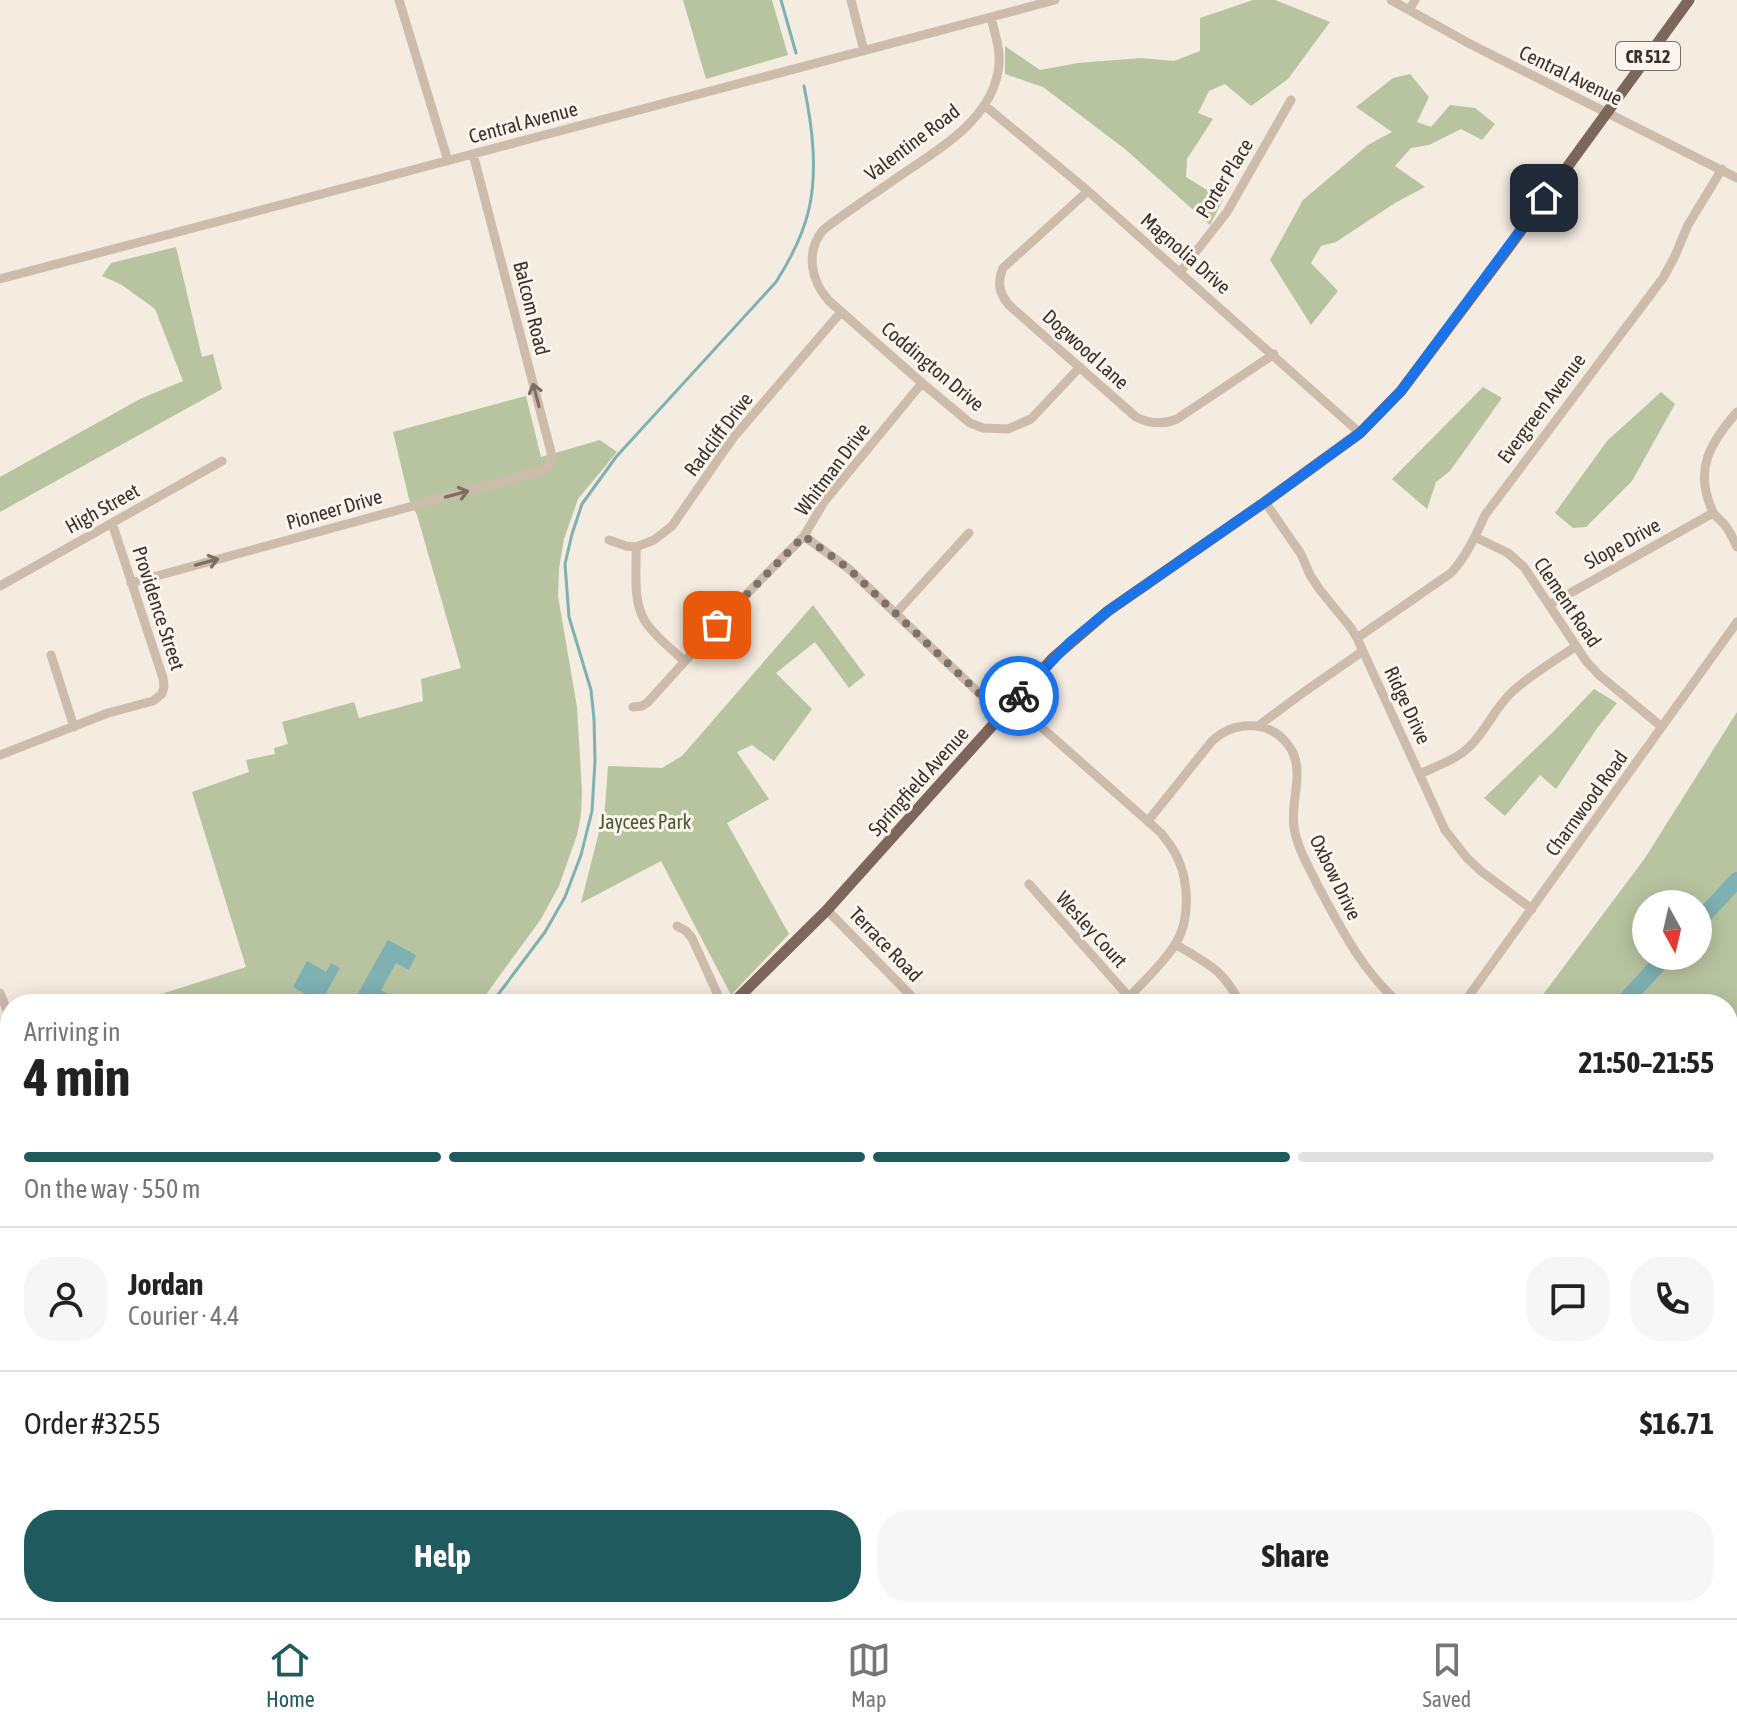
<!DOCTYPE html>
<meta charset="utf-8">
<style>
body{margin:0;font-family:"Asap Condensed",sans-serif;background:#f6f6f6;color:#222;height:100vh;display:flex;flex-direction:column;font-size:30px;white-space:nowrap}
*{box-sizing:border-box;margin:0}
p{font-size:26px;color:#767676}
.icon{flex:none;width:44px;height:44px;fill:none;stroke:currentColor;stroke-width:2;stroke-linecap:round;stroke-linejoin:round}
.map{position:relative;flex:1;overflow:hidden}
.panel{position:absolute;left:0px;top:994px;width:1738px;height:624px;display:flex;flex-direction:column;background:#fff;border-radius:32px 32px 0 0;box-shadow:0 4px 20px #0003}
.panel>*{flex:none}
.needle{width:52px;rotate:172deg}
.controls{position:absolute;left:1632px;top:890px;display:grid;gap:16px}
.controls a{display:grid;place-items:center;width:80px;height:80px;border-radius:50%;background:#fff;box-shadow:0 4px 20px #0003;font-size:40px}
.pin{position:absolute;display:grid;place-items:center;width:68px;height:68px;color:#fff;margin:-34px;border-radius:16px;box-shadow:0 4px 12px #0006}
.courier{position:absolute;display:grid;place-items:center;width:80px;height:80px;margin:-40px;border:6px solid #1a73e8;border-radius:50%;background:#fff;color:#222;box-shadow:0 2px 10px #0007}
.summary em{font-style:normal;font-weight:700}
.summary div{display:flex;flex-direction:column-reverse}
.summary{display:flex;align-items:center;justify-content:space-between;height:136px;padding:0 24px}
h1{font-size:52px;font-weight:700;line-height:60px}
.bar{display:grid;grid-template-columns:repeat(4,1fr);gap:12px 8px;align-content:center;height:96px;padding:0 24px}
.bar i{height:10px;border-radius:6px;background:#e0e0e0}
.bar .current{background:#1f5a5e}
.bar p{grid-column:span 4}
.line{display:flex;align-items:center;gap:20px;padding:0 24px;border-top:2px solid #e0e0e0}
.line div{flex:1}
.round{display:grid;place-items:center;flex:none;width:84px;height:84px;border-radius:32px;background:#f6f6f6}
.cta{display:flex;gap:16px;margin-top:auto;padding:16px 24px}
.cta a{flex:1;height:92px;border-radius:32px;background:#1f5a5e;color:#fff;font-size:32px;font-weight:700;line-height:92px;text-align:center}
.cta a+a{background:#f6f6f6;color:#222}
.tabs{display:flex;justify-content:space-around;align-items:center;height:112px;border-top:2px solid #e0e0e0;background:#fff;font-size:22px;color:#767676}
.tabs a{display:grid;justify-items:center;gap:4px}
.tabs .current{color:#1f5a5e}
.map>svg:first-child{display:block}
.green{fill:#b8c4a0;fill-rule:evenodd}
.water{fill:#7fb0b2}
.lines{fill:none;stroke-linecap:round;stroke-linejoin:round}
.stream{stroke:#7fb0b2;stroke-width:3}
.river{stroke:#7fb0b2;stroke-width:16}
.minor{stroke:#cdbbac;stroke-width:9}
.major{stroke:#7d675c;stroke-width:11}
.oneway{stroke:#7d6f65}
.done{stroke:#7c716b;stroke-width:8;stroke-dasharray:0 14.4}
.route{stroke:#1a73e8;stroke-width:10}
.labels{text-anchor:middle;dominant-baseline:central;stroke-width:6;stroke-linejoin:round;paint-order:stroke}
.shield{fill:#fbf5ee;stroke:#756b66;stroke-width:2}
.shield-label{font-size:18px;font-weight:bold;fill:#3b302b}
.street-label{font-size:20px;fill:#3b302b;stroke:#fbf5ee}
.park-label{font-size:20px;fill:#4a5a2e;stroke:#fbf5ee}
</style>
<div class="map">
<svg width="1737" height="1618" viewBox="0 0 1737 1618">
<rect width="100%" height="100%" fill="#f4ebe1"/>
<!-- green -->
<path class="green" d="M683,0h89l16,55 -82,24z
M1253,0h22l55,22 -42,57 -37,27 -26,-22 -16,7 -11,22 15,6 -26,40 -1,18 37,23 -13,25 -85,-76 -82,-62 -38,-13v-28l35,24 38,-7 63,-5 33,3 26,-10v-33z
M1410,74l19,23 -12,25 14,5 19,-22 25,3 20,16 -13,16 -21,-11 -32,16 -18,3 -16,18 30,21 -30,16 -59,39 -15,4 -10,17 27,28 -27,34 -41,-65 33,-60 65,-55 24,-13 -36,-25 37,-29z
M176,247l26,110 11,-3 9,35 -222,123v-35l140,-78 43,-18 -28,-72 -33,-24 -20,-9 9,-13z
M1483,387l19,11 -52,73 -14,11 -9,27 -35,-30z
M1661,392l14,12 -43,77 -46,46 -13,1 -18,-15 52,-72z
M526,396l15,61 59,-17 17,12 -39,47 -14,40 -5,30 -1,27 19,111 5,84 -1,24 -4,20 -18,51 -18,33 -62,85h-349l116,-37 -54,-175 57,-20 -3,-12 29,-6 -1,-6 14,-4 -6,-22 72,-20 5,16 64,-17 -2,-22 40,-11 -44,-153 -8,-16 -16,-67z
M813,605l52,70 -16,13 -34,-46 -39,31 36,36 -38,52 -22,-16 -15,7 32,47 -42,24 62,111 -58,61 -70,-134 -80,42 24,-95 3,-42 54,2 20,-12z
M1594,689l23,14 -19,24 -42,62 -16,-14 -35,41 -21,-18 69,-66z
M1737,712v481l-9,7v-196h-192l109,-146zM1646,904h52v52h-52z
M1728,1453l5,3 4,-3v165h-164l9,-10h146z
M242,1608h1128l-8,10h-1117z"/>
<!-- water -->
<path class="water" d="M388,940l28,15 -7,15 -13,-7 -15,27 10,6 -3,8h-19l-13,-7z
M307,961l19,11 5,-9 9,5 -19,34 2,2h-14l3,-6 -19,-11z"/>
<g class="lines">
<!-- stream -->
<path class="stream" d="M781,0l15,53
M491,1004l54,-72 20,-35 16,-42 11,-44 3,-50 -1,-42 -3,-29 -22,-73 -4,-53 7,-30 10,-30 34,-47 160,-175c14,-22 27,-47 33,-73 9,-40 3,-84 -5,-123
M704,1608l30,10
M1045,1608l5,2
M838,1618l30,-10"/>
<!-- river -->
<path class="river" d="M1698,922l39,-42
M1622,1004l44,-48
M1049,1608l3,10"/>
<!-- minor -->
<path class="minor" d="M399,0l49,161
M851,0l13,51
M1391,0l79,44 267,134
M1409,10l6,-10
M991,17c4,18 11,36 7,55 -9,48 -57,76 -94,101 -27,19 -55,37 -81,57 -18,22 -12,51 6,71l93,82 48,40 13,5 25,1 23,-10 49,-52
M984,105l104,86 272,242
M1088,191l-85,77c-6,15 -4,25 6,37l127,112c14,7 27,8 41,2l97,-65
M1180,272l47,-60 64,-112
M0,279l1055,-279
M1737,412c-27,31 -43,57 -25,98 2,6 8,9 12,14 6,7 9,15 13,23
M1265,502l36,52 9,21 10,15 31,38 6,10 88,192 22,28 15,14 50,37
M804,536l45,33 153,146
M1475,537l33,16 16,14 62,94 13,14 63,52
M609,540l17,6 10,1 18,-7 18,-14 61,-88 108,-126
M636,547c1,22 -4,54 9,74 9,15 26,27 39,40
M131,583l410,-112c9,-3 11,-10 10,-19l-78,-298
M0,586l222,-125
M1549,605l164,-92
M896,613l73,-80
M1357,638l94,-65c15,-16 25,-38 34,-58l178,-237 11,-20 14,-33 34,-56
M51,655l23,72
M1013,702l148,131c6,8 13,16 17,26 11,24 12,61 -2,84 -14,23 -36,41 -53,61
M633,707l9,-1 6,-4 86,-95 70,-71 20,-34 98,-119
M1258,726l46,-34 59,-41
M0,755l108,-42 45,-12 9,-7 2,-7 -1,-9 -51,-155
M1420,774c16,-8 38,-15 50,-28 17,-16 25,-39 43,-55 19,-17 41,-30 62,-44
M1148,821l64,-80c24,-22 61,-21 79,8 14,24 -1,52 3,78 3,21 14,38 23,57 23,43 45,87 83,120
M1029,884l100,113
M827,910l92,94
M677,926l9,5 6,7 30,66
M1175,944c31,19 49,25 65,60
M0,993l10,25
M1463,1004l274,-382
M0,1053l10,-4
M1728,1326l9,-10
M1461,1618l8,-10"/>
<!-- major -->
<path class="major" d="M732,1004l95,-94 226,-252 55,-47 157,-109 95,-69 41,-42 108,-144 180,-247
M0,1580l10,-6
M229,1608l3,10"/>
</g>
<!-- one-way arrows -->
<defs><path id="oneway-shaft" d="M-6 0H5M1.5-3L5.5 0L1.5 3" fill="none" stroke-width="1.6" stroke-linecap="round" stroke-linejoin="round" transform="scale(2)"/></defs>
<g class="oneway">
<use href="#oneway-shaft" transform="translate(536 395) rotate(-105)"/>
<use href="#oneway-shaft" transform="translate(457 494) rotate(-15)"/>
<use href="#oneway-shaft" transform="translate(207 562) rotate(-15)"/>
</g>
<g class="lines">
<!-- done -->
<path class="done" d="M717,625l87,-89 45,33 153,146 17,-19"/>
<!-- route -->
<path class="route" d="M1019,696l51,-54 38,-31 157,-109 95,-69 41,-42 143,-193"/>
</g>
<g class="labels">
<!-- shield labels -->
<rect class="shield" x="1616" y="42" width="64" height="28" rx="6"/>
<g class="shield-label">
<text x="1648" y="56">CR 512</text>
</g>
<!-- street labels -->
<g class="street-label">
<text transform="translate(1571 75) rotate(26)">Central Avenue</text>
<text transform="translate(523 122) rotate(-15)">Central Avenue</text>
<text transform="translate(912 142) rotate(-37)">Valentine Road</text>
<text transform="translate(1224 178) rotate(-58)">Porter Place</text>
<text transform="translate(1186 253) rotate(41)">Magnolia Drive</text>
<text transform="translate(532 308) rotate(76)">Balcom Road</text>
<text transform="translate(1086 349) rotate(42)">Dogwood Lane</text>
<text transform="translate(933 366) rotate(40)">Coddington Drive</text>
<text transform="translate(1541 408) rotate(-53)">Evergreen Avenue</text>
<text transform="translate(718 434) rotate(-53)">Radcliff Drive</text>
<text transform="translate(832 469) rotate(-53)">Whitman Drive</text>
<text transform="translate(102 508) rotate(-29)">High Street</text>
<text transform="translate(334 509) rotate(-16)">Pioneer Drive</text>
<text transform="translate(1622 543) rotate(-29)">Slope Drive</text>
<text transform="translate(1568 602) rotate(56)">Clement Road</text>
<text transform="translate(159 608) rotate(72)">Providence Street</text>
<text transform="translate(1408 705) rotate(65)">Ridge Drive</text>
<text transform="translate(918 781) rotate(-48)">Springfield Avenue</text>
<text transform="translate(1586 803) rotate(-54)">Charnwood Road</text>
<text transform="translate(1336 877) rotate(64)">Oxbow Drive</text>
<text transform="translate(1092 929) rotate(48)">Wesley Court</text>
<text transform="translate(886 944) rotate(46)">Terrace Road</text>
</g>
<!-- park labels -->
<g class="park-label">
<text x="645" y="821">Jaycees Park</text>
</g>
</g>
</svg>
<div class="controls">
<a><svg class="needle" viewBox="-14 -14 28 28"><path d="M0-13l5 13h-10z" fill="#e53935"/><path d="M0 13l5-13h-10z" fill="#767676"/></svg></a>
</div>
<div class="pin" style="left:717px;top:625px;background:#ea580c"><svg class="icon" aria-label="bag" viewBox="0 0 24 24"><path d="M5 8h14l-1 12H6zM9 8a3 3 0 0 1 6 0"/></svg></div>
<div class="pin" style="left:1544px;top:198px;background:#1f2937"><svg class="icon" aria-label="home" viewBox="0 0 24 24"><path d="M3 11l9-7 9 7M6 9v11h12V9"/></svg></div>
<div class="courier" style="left:1019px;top:696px"><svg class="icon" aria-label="bike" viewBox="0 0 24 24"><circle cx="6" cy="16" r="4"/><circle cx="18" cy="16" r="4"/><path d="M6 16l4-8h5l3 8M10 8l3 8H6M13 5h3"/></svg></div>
<section class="panel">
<div class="summary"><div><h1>4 min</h1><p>Arriving in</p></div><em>21:50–21:55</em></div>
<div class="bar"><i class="current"></i><i class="current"></i><i class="current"></i><i></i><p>On the way · 550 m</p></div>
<div class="line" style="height:144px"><a class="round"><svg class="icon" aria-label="person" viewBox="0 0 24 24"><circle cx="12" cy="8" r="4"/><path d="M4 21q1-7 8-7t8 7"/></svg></a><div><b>Jordan</b><p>Courier · 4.4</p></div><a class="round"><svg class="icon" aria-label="chat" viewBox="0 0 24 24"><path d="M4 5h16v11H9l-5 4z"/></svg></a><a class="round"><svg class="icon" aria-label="phone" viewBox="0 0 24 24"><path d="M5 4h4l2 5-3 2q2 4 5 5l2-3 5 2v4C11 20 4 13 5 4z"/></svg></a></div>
<div class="line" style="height:104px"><div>Order #3255</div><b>$16.71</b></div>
<div class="cta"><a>Help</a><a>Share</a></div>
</section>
</div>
<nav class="tabs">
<a class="current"><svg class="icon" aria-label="home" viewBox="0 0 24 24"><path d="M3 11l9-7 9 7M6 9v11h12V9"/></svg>Home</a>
<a><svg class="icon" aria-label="map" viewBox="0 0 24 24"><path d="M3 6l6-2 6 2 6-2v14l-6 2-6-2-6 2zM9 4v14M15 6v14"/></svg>Map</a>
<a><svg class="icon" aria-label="saved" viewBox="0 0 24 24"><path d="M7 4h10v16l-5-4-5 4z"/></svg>Saved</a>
</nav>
